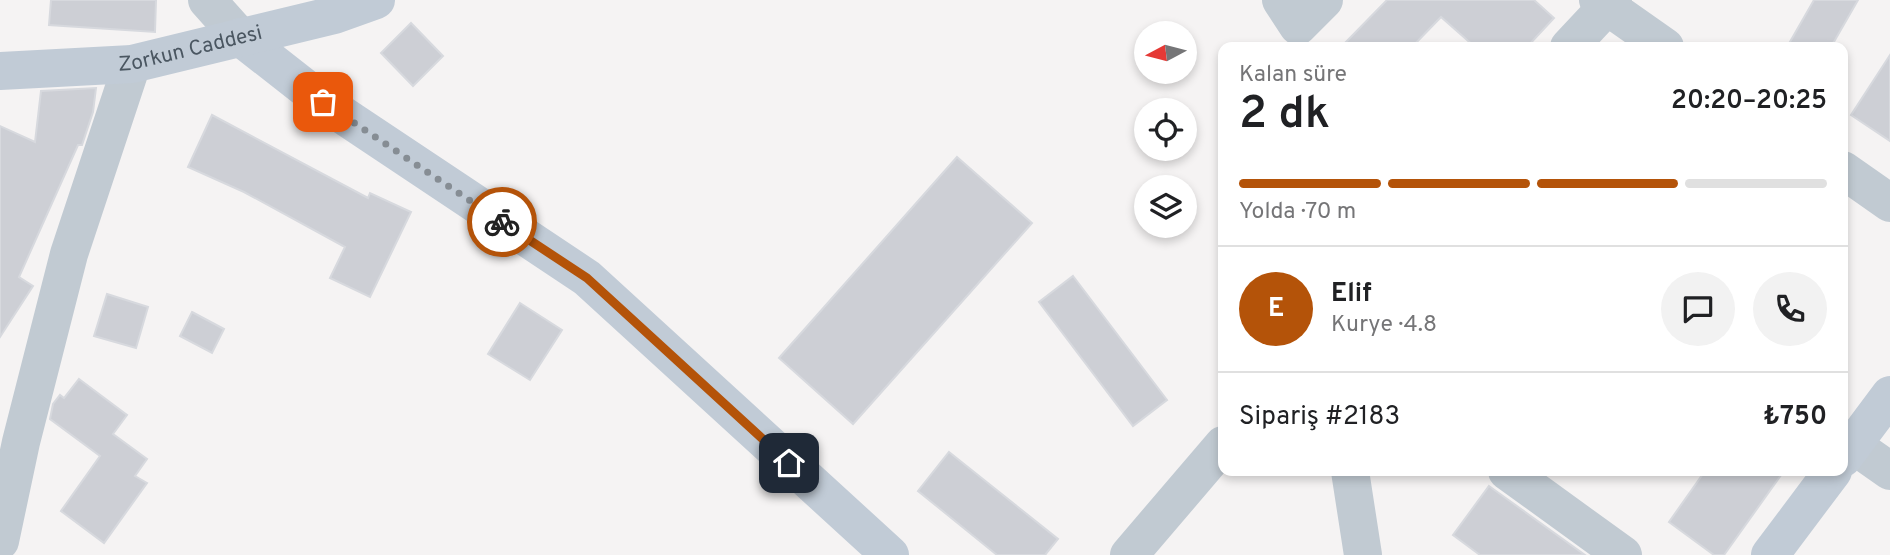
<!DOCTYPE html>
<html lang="tr">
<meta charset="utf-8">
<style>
body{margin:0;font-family:Overpass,sans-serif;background:#f2f2f2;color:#202124;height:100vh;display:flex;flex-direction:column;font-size:26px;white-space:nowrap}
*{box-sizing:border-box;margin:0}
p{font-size:23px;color:#757577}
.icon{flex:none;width:38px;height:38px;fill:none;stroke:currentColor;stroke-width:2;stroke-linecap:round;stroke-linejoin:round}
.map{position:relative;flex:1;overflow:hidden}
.details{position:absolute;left:1218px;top:42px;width:630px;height:434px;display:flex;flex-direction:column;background:#fff;border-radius:14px;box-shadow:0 4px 10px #0003}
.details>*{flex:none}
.needle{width:46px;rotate:263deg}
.fabs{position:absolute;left:1134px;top:21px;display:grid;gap:14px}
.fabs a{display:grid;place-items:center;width:63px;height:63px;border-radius:50%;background:#fff;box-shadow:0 4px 10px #0003;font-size:35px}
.pin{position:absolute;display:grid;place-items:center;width:60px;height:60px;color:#fff;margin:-30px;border-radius:14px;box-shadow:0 4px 10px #0006}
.courier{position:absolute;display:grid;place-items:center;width:70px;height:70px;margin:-35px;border:5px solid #b45309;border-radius:50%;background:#fff;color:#222;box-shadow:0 2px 9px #0007}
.head em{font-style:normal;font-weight:600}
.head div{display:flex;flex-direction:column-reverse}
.head{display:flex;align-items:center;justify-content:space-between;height:119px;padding:0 21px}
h1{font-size:46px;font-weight:600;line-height:52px}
.bar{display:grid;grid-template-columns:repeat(4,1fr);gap:10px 7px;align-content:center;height:84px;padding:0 21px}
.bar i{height:9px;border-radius:5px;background:#e0e0e0}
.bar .on{background:#b45309}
.bar p{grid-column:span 4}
.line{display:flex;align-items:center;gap:18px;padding:0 21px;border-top:2px solid #e0e0e0}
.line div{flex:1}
.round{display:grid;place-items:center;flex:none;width:74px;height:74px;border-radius:37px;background:#f2f2f2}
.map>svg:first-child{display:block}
.building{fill:#cdcfd5;stroke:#d7d9de;stroke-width:2}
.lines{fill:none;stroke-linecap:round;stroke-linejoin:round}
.street{stroke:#c1cad2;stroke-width:38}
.secondary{stroke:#c1cbd6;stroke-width:38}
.done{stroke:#868d94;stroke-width:7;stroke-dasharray:0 12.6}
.route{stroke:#b45309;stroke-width:9}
.labels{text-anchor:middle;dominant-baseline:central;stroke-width:6;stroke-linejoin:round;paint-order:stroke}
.street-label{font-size:21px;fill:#4a5661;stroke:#fff}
</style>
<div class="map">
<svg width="1890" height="555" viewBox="0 0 1890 555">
<rect width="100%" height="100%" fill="#f5f3f3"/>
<!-- building -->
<path class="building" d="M51,0h105l-1,32 -106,-7z
M1387,0h147l20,18 -27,29h-52l-34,-30 -29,30h-71z
M1814,0h44l-27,47h-44z
M411,23l32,33 -30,30 -32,-33z
M1890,55v86l-39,-26z
M96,88l-3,24 -11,33h-4l-59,132 14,9 -33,51v-211l35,16 6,-51z
M212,115l156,83 2,-5 41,19 -41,85 -40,-19 15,-31 -101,-55 -56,-25z
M957,157l75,66 -179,201 -74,-66z
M1073,276l94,124 -34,26 -94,-124z
M107,294l41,13 -12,41 -42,-12z
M520,303l42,27 -32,50 -42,-26z
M192,312l32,17 -12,24 -32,-17z
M79,379l48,36 -14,19 34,25 -12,17 12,7 -43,60 -43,-32 39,-55 -50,-37 3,-15 7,-9 4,3z
M949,452l109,87 -13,16h-48l-79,-64z
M1705,471h79l-60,84h-10l-45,-33z
M1489,486l96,69h-105l-27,-20z"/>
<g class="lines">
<!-- street -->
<path class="street" d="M207,0l33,37
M1281,0l17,26 26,-26
M1598,0l67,47
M1569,47l44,-47
M1843,170l47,33
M1843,438l47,33
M1350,471l13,84
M1507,471l116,84
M0,541l21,-99 48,-188 63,-190
M1129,555l94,-110"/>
<!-- secondary -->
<g class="secondary">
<path d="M240,37l83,65 264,176 303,277"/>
<path id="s1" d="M0,71l132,-7 202,-49 42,-15"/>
<path d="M1843,458l47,-63"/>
<path d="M1770,555l63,-84"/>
</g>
</g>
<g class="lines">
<!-- done -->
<path class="done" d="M323,102l179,120"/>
<!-- route -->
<path class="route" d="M502,222l85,56 202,185"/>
</g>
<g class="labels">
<!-- street labels -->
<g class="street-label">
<text stroke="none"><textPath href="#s1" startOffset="192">Zorkun Caddesi</textPath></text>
</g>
</g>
</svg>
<div class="fabs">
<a><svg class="needle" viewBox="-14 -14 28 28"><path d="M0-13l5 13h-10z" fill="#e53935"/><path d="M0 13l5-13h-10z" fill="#757577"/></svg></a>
<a><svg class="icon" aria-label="locate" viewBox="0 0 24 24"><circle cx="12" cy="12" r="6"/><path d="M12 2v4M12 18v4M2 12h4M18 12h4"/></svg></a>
<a><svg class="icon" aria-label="layers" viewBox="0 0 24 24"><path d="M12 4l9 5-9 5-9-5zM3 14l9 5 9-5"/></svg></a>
</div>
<div class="pin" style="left:323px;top:102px;background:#ea580c"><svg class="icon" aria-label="bag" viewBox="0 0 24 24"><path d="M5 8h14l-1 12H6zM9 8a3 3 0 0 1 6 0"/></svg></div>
<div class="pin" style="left:789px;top:463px;background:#1f2937"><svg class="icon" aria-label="home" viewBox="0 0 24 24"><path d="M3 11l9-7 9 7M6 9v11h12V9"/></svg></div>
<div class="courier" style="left:502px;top:222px"><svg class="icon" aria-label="bike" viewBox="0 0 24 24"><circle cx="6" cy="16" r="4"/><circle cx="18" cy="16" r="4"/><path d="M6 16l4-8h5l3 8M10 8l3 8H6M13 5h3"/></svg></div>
<section class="details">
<div class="head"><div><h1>2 dk</h1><p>Kalan süre</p></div><em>20:20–20:25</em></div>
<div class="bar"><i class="on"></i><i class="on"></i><i class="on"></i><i></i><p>Yolda · 70 m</p></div>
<div class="line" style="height:126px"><b class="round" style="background:#b45309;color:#fff">E</b><div><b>Elif</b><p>Kurye · 4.8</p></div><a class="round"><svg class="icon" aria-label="chat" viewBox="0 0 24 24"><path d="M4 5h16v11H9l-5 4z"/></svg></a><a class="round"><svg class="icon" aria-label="phone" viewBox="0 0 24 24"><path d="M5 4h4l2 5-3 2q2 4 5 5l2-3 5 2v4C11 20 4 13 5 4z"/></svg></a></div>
<div class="line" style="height:91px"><div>Sipariş #2183</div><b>₺750</b></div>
</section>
</div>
